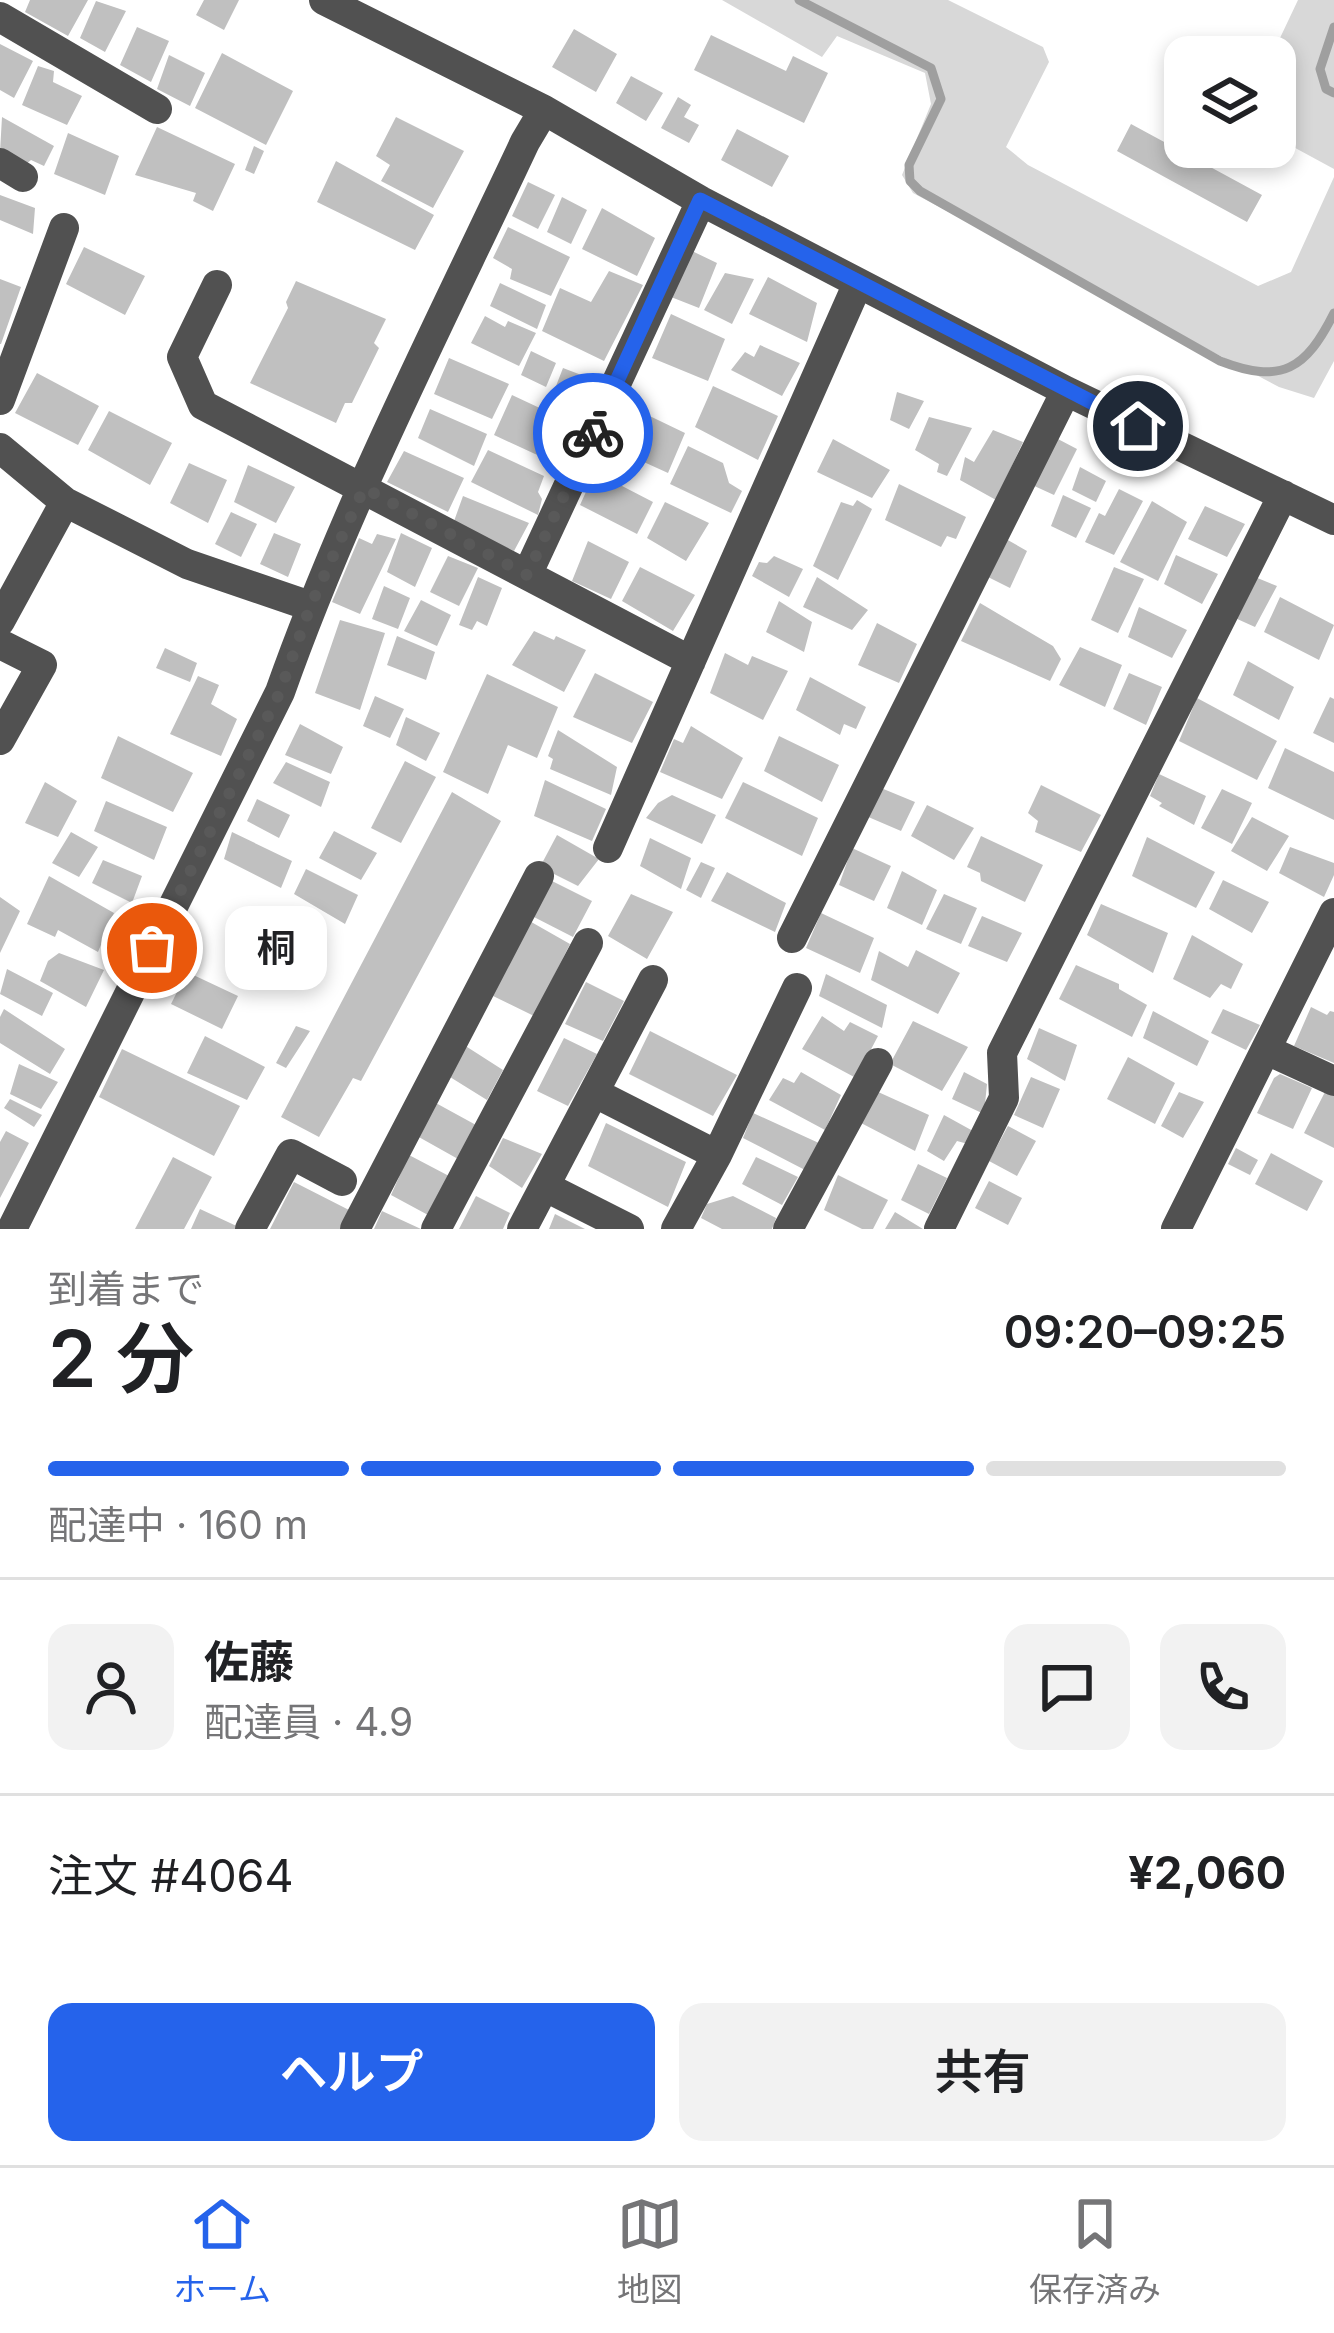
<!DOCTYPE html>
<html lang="ja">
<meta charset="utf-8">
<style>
body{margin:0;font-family:Inter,"Noto Sans JP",sans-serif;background:#f2f2f2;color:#202124;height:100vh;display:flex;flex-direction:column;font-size:45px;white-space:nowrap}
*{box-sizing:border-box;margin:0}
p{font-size:39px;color:#757577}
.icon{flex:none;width:66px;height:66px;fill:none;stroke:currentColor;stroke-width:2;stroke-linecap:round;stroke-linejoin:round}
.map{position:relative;height:1229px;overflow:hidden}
.side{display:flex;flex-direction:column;background:#fff;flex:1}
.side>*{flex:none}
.fabs{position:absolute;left:1164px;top:36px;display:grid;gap:24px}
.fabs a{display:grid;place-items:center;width:132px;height:132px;border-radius:24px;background:#fff;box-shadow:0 6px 18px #0003;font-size:60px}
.pin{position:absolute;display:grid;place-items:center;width:102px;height:102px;color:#fff;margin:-51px;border:6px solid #fff;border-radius:50%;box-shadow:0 3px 12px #0007}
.courier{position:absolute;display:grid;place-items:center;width:120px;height:120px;margin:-60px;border:9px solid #2563eb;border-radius:50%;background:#fff;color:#222;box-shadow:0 3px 15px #0007}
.bubble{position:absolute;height:84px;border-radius:24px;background:#fff;box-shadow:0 6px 18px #0003;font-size:39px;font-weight:600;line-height:84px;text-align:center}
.head em{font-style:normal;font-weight:600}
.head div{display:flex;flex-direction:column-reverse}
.head{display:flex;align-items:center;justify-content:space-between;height:204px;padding:0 48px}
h1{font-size:78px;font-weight:600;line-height:90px}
.bar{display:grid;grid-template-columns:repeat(4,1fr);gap:18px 12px;align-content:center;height:144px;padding:0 48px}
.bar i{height:15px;border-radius:9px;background:#e0e0e0}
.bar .selected{background:#2563eb}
.bar p{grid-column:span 4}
.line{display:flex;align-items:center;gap:30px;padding:0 48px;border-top:3px solid #e0e0e0}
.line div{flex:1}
.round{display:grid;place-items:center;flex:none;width:126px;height:126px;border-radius:24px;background:#f2f2f2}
.button{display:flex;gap:24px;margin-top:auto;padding:24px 48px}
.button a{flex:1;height:138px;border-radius:24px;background:#2563eb;color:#fff;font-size:48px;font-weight:600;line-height:138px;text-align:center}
.button a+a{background:#f2f2f2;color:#202124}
.tab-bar{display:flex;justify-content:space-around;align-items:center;height:168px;border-top:3px solid #e0e0e0;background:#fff;font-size:33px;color:#757577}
.tab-bar a{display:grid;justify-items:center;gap:6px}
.tab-bar .selected{color:#2563eb}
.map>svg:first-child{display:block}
.green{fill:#d8d8d8}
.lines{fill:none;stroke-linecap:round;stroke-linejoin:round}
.stream{stroke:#9f9f9f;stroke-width:9}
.building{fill:#c0c0c0}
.minor{stroke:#515151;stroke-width:30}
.done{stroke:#595959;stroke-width:12;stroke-dasharray:0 21.6}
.route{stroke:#2563eb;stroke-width:15}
</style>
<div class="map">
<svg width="1334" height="1229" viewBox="0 0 1334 1229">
<rect width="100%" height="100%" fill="#fff"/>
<!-- green -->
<path class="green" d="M722,0h226l95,47 6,15 -43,85 22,18 230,121 33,-14 43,-95v184l-20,37 -35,-11 -366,-194 -11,-18 29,-71 -6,-31 -88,-37 -15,21z
M1298,0h36v169l-59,-32v-80h-4z"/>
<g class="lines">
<!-- stream -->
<path class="stream" d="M799,0l132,68 10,31 -32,66 1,16 10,10 300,170c62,24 86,8 114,-48
M1334,27l-14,42 6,20 8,4"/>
</g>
<!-- building -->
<path class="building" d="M30,0h58l-20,36 -43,-24z
M204,0h35l-15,30 -28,-15z
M96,1l30,10 -21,41 -25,-14z
M137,27l32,14 -18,41 -31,-17z
M574,29l43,25 -21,38 -44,-25z
M711,35l75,36 7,-15 35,17 -24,50 -110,-53z
M0,44l33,17 -19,37 -14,-8z
M222,53l71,38 -27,54 -71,-37z
M169,55l36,18 -15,33 -33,-17z
M38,66l16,5 -1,11 29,14 -15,29 -45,-20z
M631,76l32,17 -17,28 -30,-18z
M678,97l13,8 -7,12 15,8 -10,18 -28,-15z
M2,117l52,29 -10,20 -13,-6 -6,5 -25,-13z
M396,117l68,34 -31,57 -52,-27 9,-16 -14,-9z
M1131,124l131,71 -15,27 -130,-71z
M157,127l78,37 -22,47 -20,-10 3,-8 -61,-18z
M737,129l52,27 -17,31 -51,-27z
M68,133l51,23 -14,39 -51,-21z
M254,146l10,5 -10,23 -9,-4z
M336,161l98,54 -19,35 -98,-48z
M528,182l27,13 -17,34 -26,-13z
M0,195l35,13 -2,26 -33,-14z
M562,197l25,13 -16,34 -24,-12z
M602,208l53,30 -18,38 -55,-27z
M508,227l62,30 -19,39 -41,-17 2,-10 -19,-11z
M84,247l61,29 -20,39 -59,-31z
M692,251l25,12 -18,45 -28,-11z
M609,271l34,14 -39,76 -62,-30 18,-43 31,14z
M725,273l29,6 -22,45 -28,-14z
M768,277l49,26 -10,39 -58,-28z
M0,279l21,8 -20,57h-1z
M296,281l90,38 -12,24 5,5 -27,55h-7l-9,20 -86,-40 38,-75 -2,-6z
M500,283l46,22 -9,24 -47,-23z
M671,314l54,25 -17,42 -56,-23z
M485,316l20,11 3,-6 28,12 -17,33 -48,-23z
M760,345l40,18 -18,33 -51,-26 14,-18 9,5z
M531,351l25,12 -10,24 -25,-12z
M449,358l60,26 -17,35 -58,-25z
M563,368l34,13 -16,36 -32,-13z
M37,373l62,33 -21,39 -63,-32z
M713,386l65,30 -20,44 -63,-33z
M897,392l27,9 -15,28 -19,-9z
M512,395l32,15 -2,15 26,11 -9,29 -65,-30z
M633,408l52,25 -17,40 -55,-25z
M430,409l57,25 -13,32 -56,-28z
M109,411l63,32 -22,42 -62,-35z
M929,417l43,11 -25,48 -10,-4 2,-8 -24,-14z
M993,430l30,12 -27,58 -36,-20 5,-23 9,5z
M1056,438l21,11 -23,46 -24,-11z
M833,439l57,31 -18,28 -55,-26z
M688,446l35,17 6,20 13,8 -11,22 -61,-29z
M488,450l56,26 -6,16 4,7 -4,16 -67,-33z
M404,451l60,27 -16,34 -61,-30z
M189,463l38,17 -19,43 -38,-20z
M248,465l47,22 -19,36 -42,-21z
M1080,467l26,14 -10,21 -24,-12z
M595,472l58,30 -16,32 -57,-29z
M899,484l67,33 -10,22 -9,-3 -6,11 -56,-27z
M1119,489l24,12 -29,54 -29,-13 14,-29 6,3z
M1063,495l28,13 -15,30 -25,-12z
M463,496l66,27 -15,28 -61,-27z
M857,500l15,9 -34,71 -25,-14 28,-64 12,4z
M1152,501l35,21 -29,59 -38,-19z
M665,502l44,21 -23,38 -39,-23z
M1205,506l40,18 -18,33 -39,-18z
M231,512l26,12 -16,33 -26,-13z
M274,533l27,11 -13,33 -28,-13z
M401,533l31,15 -17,39 -28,-15z
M377,534l19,5 -36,75 -28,-12 27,-64 13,6z
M1006,539l21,12 -17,37 -22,-11z
M588,541l41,21 -18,37 -39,-18z
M1176,555l42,19 -16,30 -38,-20z
M448,556l30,12 -19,38 -29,-14z
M774,556l29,13 -14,28 -37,-21 7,-14 8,1z
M640,567l55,28 -22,36 -51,-30z
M1114,567l30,12 -26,54 -27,-13z
M478,577l24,11 -15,38 -10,-5 -5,9 -13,-5z
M817,577l51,33 -16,20 -49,-23z
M1255,577l22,9 -22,41 -20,-9z
M384,586l26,12 -12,31 -26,-10z
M1280,597l54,28 -15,35 -55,-28z
M421,600l30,15 -14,31 -33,-15z
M779,601l33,21 -8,30 -38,-20z
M980,603l73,43 8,13 -11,22 -89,-40z
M1139,607l48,23 -15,28 -44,-21z
M340,620l45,13 -25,77 -45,-17z
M877,623l40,21 -18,39 -41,-18z
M534,631l20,9 2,-4 30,14 -22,42 -52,-27z
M397,636l38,16 -9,28 -39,-15z
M1080,647l42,18 -17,42 -46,-22z
M165,648l32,15 -7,19 -34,-14z
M725,653l23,12 4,-9 36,15 -25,49 -53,-27z
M1248,661l46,26 -15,33 -46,-25z
M595,673l58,29 -21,41 -59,-26z
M1129,673l33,14 -16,38 -33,-16z
M487,674l71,33 -21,51 -29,-13 -20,49 -45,-22z
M198,676l21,9 -8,19 26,15 -16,37 -51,-22z
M810,677l56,30 -10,22 -12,-5 -4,11 -44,-25z
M375,696l29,13 -14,29 -27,-12z
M1330,697l4,2v44l-21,-10z
M1197,698l80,43 -20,39 -78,-39z
M406,717l34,16 -14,28 -30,-16z
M300,724l43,23 -12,27 -46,-19z
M691,726l52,32 -21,41 -62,-27 14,-33 9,4z
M558,730l59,37 -6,28 -61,-26 3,-10 -5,-3z
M118,736l75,37 -20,39 -72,-34z
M779,736l60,29 -17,37 -58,-31z
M1285,748l49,24v48l-66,-32z
M405,761l31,16 -35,66 -30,-15z
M286,762l44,20 -9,25 -48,-24z
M1159,774l47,22 -12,29 -35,-19 3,-3 -12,-7z
M545,780l61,29 -14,32 -58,-25z
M45,782l32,19 -19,36 -33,-14z
M743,782l75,36 -16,38 -77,-38z
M1041,785l60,30 -20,37 -46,-20 3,-11 -10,-8z
M881,788l34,14 -14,29 -35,-15z
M1222,789l30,14 -20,41 -31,-16z
M452,792l49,29 -140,260 -8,-3 -34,59 -38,-20z
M672,795l44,20 -14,29 -56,-26 12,-15z
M257,799l33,16 -11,23 -32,-17z
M106,801l61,26 -13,33 -60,-29z
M927,805l47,23 -20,32 -43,-24z
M1252,817l37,19 -22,35 -36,-20z
M334,831l43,22 -16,27 -42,-22z
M71,832l27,15 -19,30 -27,-14z
M232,832l60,29 -11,27 -57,-29z
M557,835l42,24 -21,27 -38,-19z
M981,836l62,29 -18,37 -44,-21 -1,-8 -13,-6z
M1147,837l68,35 -19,36 -64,-32z
M650,838l41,20 -10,31 -41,-23z
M1290,847l44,16v12l-10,22 -45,-24z
M852,848l39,18 -17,35 -35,-16z
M103,860l39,16 -10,27 -40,-20z
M701,862l14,6 -14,30 -15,-8z
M306,869l52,26 -13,29 -51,-30z
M902,871l35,19 -15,35 -35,-17z
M727,872l59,31 -11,29 -64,-31z
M49,876l65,37 -16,39 -40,-22 -3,7 -28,-13z
M546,878l46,23 -19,36 -43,-22z
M1223,880l46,22 -17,31 -43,-24z
M631,894l42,18 -26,47 -39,-23z
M944,894l33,14 -16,36 -35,-15z
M0,897l20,14 -20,42z
M1101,904l67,29 -15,40 -66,-38z
M821,913l53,25 -14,35 -54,-25z
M982,916l40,17 -15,29 -39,-16z
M526,919l44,25 -36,72 -43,-21z
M1192,935l51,29 -12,25 -10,-5 -11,14 -37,-19z
M916,950l44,23 -22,41 -67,-34 8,-29 29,16z
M59,953l45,17 -18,37 -46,-26 8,-20z
M1076,965l43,19v5l28,16 -15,32 -73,-38z
M7,969l46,24 -11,23 -42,-22z
M187,972l51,24 -16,33 -51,-25z
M826,974l61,31 -5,23 -63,-32z
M586,982l38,19 -21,40 -38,-17z
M1311,1007l16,8 3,-4 4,1v51l-40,-17z
M4,1009l61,40 -15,25 -50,-31v-26z
M1223,1009l37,16 -14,25 -35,-17z
M1153,1011l56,30 -12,25 -54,-28z
M822,1016l22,15 6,-9 28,14 -22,42 -54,-29z
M913,1021l55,26 -26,44 -52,-27z
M296,1026l14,5 -24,37 -10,-5z
M1039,1028l38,17 -12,36 -38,-22z
M650,1031l87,44 -24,41 -84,-42z
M205,1036l60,31 -18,33 -60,-27z
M564,1038l33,16 -29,52 -31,-15z
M464,1045l39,25 -16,30 -37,-23z
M122,1049l118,57 -26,50 -115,-59z
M1128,1057l47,26 -20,41 -48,-25z
M19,1064l39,18 -17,27 -31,-15z
M801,1072l40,23 -16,35 -56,-30 14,-22 11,5z
M964,1072l23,12 -3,30 -32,-15z
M1280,1074l32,14 -19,41 -36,-16 17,-35z
M1031,1077l29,12 -17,39 -29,-13z
M1326,1090l8,4v54l-30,-15z
M876,1091l53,24 -14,36 -54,-28z
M1179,1092l25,10 -21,36 -22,-12z
M10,1099l32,16 -8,12 -30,-19z
M434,1102l42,23 -18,34 -41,-23z
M753,1113l68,31 -16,26 -62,-32z
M944,1115l29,16 -5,13 -11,-3 -13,20 -17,-10z
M606,1123l80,39 -18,45 -80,-41z
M1008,1126l28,15 -19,35 -28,-15z
M6,1131l23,12 -29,55v-56z
M503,1138l39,16 -20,34 -33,-22z
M1236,1148l22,12 -8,15 -22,-11z
M1271,1153l52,28 -16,30 -52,-27z
M409,1155l40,21 -21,39 -37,-20z
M173,1157l39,20 -28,52h-49z
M756,1157l42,20 -16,28 -40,-21z
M918,1164l29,14 -18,36 -28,-14z
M838,1175l50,25 -15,29h-11l-38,-19z
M989,1181l33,17 -14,27 -33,-17z
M294,1182l55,28 -9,19h-70z
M476,1196l34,17 -7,16h-44z
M733,1196l43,22 -4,11h-50l-21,-11 6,-14z
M200,1209l43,20h-52z
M382,1211l39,18h-47z
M895,1212l28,17h-38z
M555,1214l30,15h-36z"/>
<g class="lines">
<!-- minor -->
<path class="minor" d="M324,0l220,110 157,91 365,190 268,129
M0,17l157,92
M0,163l23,14
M217,285l-35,72 21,48 488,256
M0,400l64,-172
M0,448l65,54 122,62 123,42
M527,575l174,-374
M0,621l65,-119
M0,644l42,21 -42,75
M608,848l250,-565
M792,938l274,-547
M1267,1050l67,31
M595,1093l122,62
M546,1187l83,42
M12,1229l268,-537c67,-189 160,-369 245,-550l19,-32
M250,1229l41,-75 51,27
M355,1229l184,-353
M436,1229l152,-286
M522,1229l131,-249
M676,1229l41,-74 80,-167
M788,1229l90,-166
M939,1229l65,-131 -2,-45 281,-558
M1176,1229l158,-316"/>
</g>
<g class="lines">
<!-- done -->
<path class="done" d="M152,948l128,-256 30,-85 54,-119 163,87 66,-142"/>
<!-- route -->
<path class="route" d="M593,433l107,-233 438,226"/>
</g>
</svg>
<div class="fabs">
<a><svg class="icon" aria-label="layers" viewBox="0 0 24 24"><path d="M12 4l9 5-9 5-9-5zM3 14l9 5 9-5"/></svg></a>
</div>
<div class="pin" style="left:152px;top:948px;background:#ea580c"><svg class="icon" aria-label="bag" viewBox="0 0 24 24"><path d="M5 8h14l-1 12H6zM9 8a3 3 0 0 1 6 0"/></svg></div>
<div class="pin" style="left:1138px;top:426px;background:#1f2937"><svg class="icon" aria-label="home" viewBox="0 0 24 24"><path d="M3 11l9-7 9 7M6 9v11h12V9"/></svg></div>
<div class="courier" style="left:593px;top:433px"><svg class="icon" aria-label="bike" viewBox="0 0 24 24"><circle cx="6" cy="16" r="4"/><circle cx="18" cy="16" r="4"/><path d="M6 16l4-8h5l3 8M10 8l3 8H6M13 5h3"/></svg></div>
<div class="bubble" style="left:225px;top:906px;width:102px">桐</div>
</div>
<section class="side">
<div class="head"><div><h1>2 分</h1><p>到着まで</p></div><em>09:20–09:25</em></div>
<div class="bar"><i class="selected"></i><i class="selected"></i><i class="selected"></i><i></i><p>配達中 · 160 m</p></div>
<div class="line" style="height:216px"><a class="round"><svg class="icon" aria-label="person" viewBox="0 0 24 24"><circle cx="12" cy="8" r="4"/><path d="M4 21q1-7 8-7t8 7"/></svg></a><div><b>佐藤</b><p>配達員 · 4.9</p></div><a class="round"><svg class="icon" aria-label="chat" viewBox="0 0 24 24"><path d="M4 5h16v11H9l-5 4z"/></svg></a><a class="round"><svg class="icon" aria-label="phone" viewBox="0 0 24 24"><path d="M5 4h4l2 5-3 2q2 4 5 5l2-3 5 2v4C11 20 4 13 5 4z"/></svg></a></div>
<div class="line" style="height:156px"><div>注文 #4064</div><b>¥2,060</b></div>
<div class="button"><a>ヘルプ</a><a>共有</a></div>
</section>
<nav class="tab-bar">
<a class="selected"><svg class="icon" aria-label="home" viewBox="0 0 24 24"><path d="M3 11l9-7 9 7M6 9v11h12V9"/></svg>ホーム</a>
<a><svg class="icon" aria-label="map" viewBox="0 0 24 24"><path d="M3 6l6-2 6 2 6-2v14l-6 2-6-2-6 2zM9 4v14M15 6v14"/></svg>地図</a>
<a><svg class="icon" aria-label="saved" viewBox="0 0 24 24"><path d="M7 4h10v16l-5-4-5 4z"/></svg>保存済み</a>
</nav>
